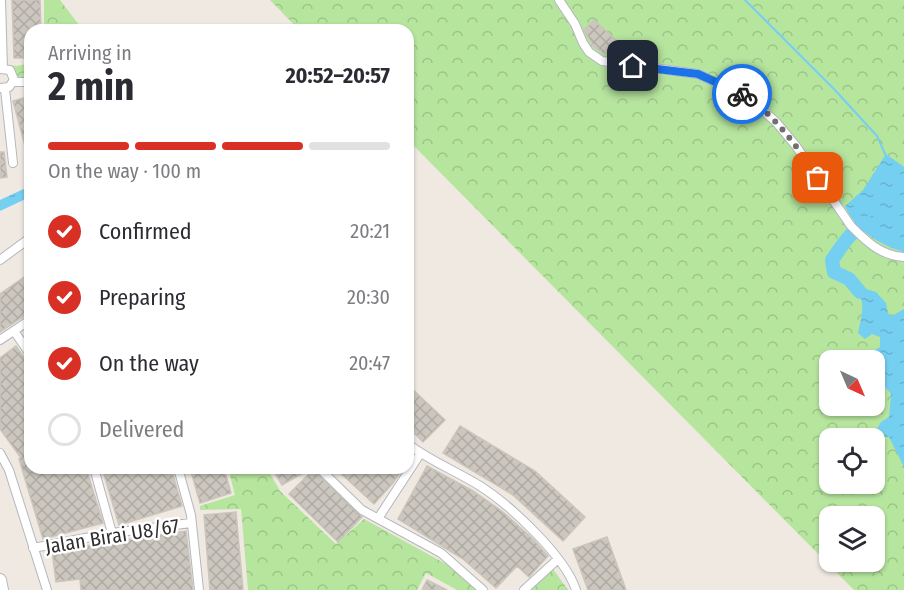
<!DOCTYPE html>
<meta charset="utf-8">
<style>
body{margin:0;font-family:"Fira Sans Condensed",sans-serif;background:#f7f7f7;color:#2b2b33;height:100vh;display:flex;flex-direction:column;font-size:22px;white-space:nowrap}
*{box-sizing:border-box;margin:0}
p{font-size:20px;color:#7c7c81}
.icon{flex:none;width:33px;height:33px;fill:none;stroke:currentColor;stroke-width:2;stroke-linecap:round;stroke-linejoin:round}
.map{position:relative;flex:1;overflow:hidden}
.panel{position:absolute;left:24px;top:24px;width:390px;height:450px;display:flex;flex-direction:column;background:#fff;border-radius:18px;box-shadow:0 2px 4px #0004}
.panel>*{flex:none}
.needle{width:39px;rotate:136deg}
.tools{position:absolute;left:819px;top:350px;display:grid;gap:12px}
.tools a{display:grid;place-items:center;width:66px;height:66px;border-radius:12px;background:#fff;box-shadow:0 2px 4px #0004;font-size:30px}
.pin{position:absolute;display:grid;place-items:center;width:51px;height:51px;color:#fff;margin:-26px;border-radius:12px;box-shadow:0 3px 9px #0006}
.courier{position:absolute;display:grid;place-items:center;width:60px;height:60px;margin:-30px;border:4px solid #1a73e8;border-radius:50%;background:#fff;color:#222;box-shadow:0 2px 8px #0007}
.summary em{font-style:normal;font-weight:700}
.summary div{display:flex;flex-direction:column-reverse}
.summary{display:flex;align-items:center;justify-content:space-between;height:102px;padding:0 24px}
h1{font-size:39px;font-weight:700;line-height:45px}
.bar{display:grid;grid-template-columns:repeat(4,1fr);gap:9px 6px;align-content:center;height:72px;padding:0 24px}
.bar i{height:8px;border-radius:4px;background:#e1e1e2}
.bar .active{background:#d93025}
.bar p{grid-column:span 4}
ol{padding:0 24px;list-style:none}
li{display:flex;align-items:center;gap:18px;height:66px}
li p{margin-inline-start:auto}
li .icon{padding:6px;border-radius:50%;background:#d93025;color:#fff;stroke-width:4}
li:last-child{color:#7c7c81}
li i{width:33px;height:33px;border:3px solid #e1e1e2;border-radius:50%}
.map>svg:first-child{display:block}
.park{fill:url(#park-crowns);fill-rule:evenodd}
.water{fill:url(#water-ripples)}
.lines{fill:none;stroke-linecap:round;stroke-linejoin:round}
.stream{stroke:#75cff0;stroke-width:2}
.river{stroke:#75cff0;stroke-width:14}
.building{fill:url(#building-cross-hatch);stroke:#cbc5ba;stroke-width:1.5}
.street-casing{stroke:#b4b7c1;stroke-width:10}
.secondary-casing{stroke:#b4b7c1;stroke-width:14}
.street{stroke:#fff;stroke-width:8}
.secondary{stroke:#fff;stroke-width:12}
.done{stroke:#726f6d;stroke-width:6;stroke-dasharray:0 10.8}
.route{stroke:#1a73e8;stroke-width:8}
.labels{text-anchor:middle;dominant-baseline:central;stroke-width:5;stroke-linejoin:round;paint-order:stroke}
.street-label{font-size:20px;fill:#2e2e2e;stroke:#fff}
</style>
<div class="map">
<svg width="904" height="590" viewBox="0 0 904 590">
<defs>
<pattern id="park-crowns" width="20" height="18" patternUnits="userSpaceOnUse" patternTransform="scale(1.5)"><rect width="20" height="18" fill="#b6e59e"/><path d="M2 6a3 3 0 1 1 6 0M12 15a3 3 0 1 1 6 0" fill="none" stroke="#9dc588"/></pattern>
<pattern id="water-ripples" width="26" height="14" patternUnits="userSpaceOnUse" patternTransform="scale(1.5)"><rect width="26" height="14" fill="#75cff0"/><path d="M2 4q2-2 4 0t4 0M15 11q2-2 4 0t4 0" fill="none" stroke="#66b2ce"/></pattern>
<pattern id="building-cross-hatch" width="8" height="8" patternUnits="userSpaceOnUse" patternTransform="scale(1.5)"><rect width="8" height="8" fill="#cbc7bf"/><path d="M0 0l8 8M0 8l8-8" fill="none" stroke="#afaba4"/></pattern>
</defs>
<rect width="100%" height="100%" fill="#efe9e1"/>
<!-- park -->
<path class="park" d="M44,0h16l23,30h-39z
M270,0h634v590h-50l-446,-450v-110h-109zM830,360h44v45h-44zM830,438h44v45h-44zM830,516h44v45h-44z
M30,63v13l-10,2 -12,-13 9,1z
M228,468h39l13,23 56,53 28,-25 84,46 28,25h-19l-31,-17 -9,17h-169l-7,-81 -41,1v-4l35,-11z
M553,569l15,21h-39z"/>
<!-- water -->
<path class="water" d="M886,154l18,13v85c-24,-7 -49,-22 -59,-46l18,-16z
M30,186v11l-30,14v-11z
M853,277l13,12 10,3 10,11 2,10 4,3 12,-7v158l-15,-30h-7l-7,-5 6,-10 8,-5 2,-23 -6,-7 -10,-4 -1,-23h-11v-3l17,-10v-10l-8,-3 -7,5 -7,-6c2,-10 8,-30 1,-38 -6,-6 -10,-6 -14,-14z"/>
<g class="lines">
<!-- stream -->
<path class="stream" d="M745,0l89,89 43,47 9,20"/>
<!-- river -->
<path class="river" d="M860,292l-11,-13 -15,-7 -2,-12c10,-14 19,-30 35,-37"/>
</g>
<!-- building -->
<path class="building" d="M12,0h28l1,30h-11v28h-16z
M594,20l23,21 -13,13 -11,-8 -9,-16z
M30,96v61h-2l-15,-56z
M0,152h4l3,25 -7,1z
M30,273v39l-30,20v-38z
M16,346l14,20v102h56l17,55 -60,16 -24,-80 2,-1 -21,-29v-71z
M408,385l37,35 -22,22 -15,-15z
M460,426l75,45 50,46 -22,24 -50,-46 -70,-42z
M427,466l46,25 30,21 30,27 15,17 -19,21 -12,-11 -21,22 -33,-29 -65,-40z
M102,468h69l11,38 -63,19z
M190,468h34l7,25 -31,10z
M272,468h40l-30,17z
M335,468h68l-10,15 -19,21z
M313,470l49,47 -24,25 -49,-48z
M236,512l7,78h-33l-6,-75z
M186,531l7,59h-112l-1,-11 -24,3 -4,-31z
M607,537l19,53h-38l-15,-41z
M427,580l20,10h-25z"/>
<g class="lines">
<!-- street casing -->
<g class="street-casing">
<path id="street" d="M1,0l2,69
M559,0l16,24 8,19 6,9 13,9 96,13 52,25 26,23 20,24 55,80c15,15 30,30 53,31
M0,69l10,1 4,10 -5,7 -9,1
M13,82h17
M5,89l8,74
M0,260l30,-22
M14,331l16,23
M0,340l30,-20
M408,444c22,17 48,27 72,42 30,19 85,70 96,104
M0,453l9,17 38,120
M94,468l18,65
M178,468l13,47 8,75
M319,468l43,42 79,43 42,37
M379,517l41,-63
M33,548l79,-15 79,-10
M524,590l34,-31"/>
</g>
<!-- secondary casing -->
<g class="secondary-casing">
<path id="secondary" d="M0,580l2,10"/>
</g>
<!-- street -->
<use href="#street" class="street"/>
<!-- secondary -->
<use href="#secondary" class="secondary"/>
</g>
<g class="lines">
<!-- done -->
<path class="done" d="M742,94c33,20 55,53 76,84"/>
<!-- route -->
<path class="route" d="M633,66l65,8 44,20"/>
</g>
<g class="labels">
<!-- street labels -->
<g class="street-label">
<text transform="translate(112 536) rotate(-9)">Jalan Birai U8/67</text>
</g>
</g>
</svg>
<div class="tools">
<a><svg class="needle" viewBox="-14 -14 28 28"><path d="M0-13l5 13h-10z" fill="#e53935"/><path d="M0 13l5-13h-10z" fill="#7c7c81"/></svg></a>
<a><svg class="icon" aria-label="locate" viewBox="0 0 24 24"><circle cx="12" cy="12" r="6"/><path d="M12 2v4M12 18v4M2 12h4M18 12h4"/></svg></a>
<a><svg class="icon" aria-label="layers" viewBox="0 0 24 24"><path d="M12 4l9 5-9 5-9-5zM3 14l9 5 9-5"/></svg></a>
</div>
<div class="pin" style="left:818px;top:178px;background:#ea580c"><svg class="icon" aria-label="bag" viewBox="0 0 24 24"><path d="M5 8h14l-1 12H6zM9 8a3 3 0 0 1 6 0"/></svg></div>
<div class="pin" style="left:633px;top:66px;background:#1f2937"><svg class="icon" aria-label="home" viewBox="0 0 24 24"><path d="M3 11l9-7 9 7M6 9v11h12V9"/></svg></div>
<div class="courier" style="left:742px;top:94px"><svg class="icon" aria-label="bike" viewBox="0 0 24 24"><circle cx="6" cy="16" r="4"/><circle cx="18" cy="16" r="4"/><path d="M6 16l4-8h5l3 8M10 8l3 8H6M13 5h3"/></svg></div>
<section class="panel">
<div class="summary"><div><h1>2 min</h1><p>Arriving in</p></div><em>20:52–20:57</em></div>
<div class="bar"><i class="active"></i><i class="active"></i><i class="active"></i><i></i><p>On the way · 100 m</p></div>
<ol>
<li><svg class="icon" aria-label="check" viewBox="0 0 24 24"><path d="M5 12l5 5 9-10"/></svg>Confirmed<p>20:21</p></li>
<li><svg class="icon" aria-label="check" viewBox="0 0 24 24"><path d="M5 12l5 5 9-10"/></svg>Preparing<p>20:30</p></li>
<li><svg class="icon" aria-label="check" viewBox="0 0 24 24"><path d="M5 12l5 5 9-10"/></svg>On the way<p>20:47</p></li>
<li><i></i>Delivered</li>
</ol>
</section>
</div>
